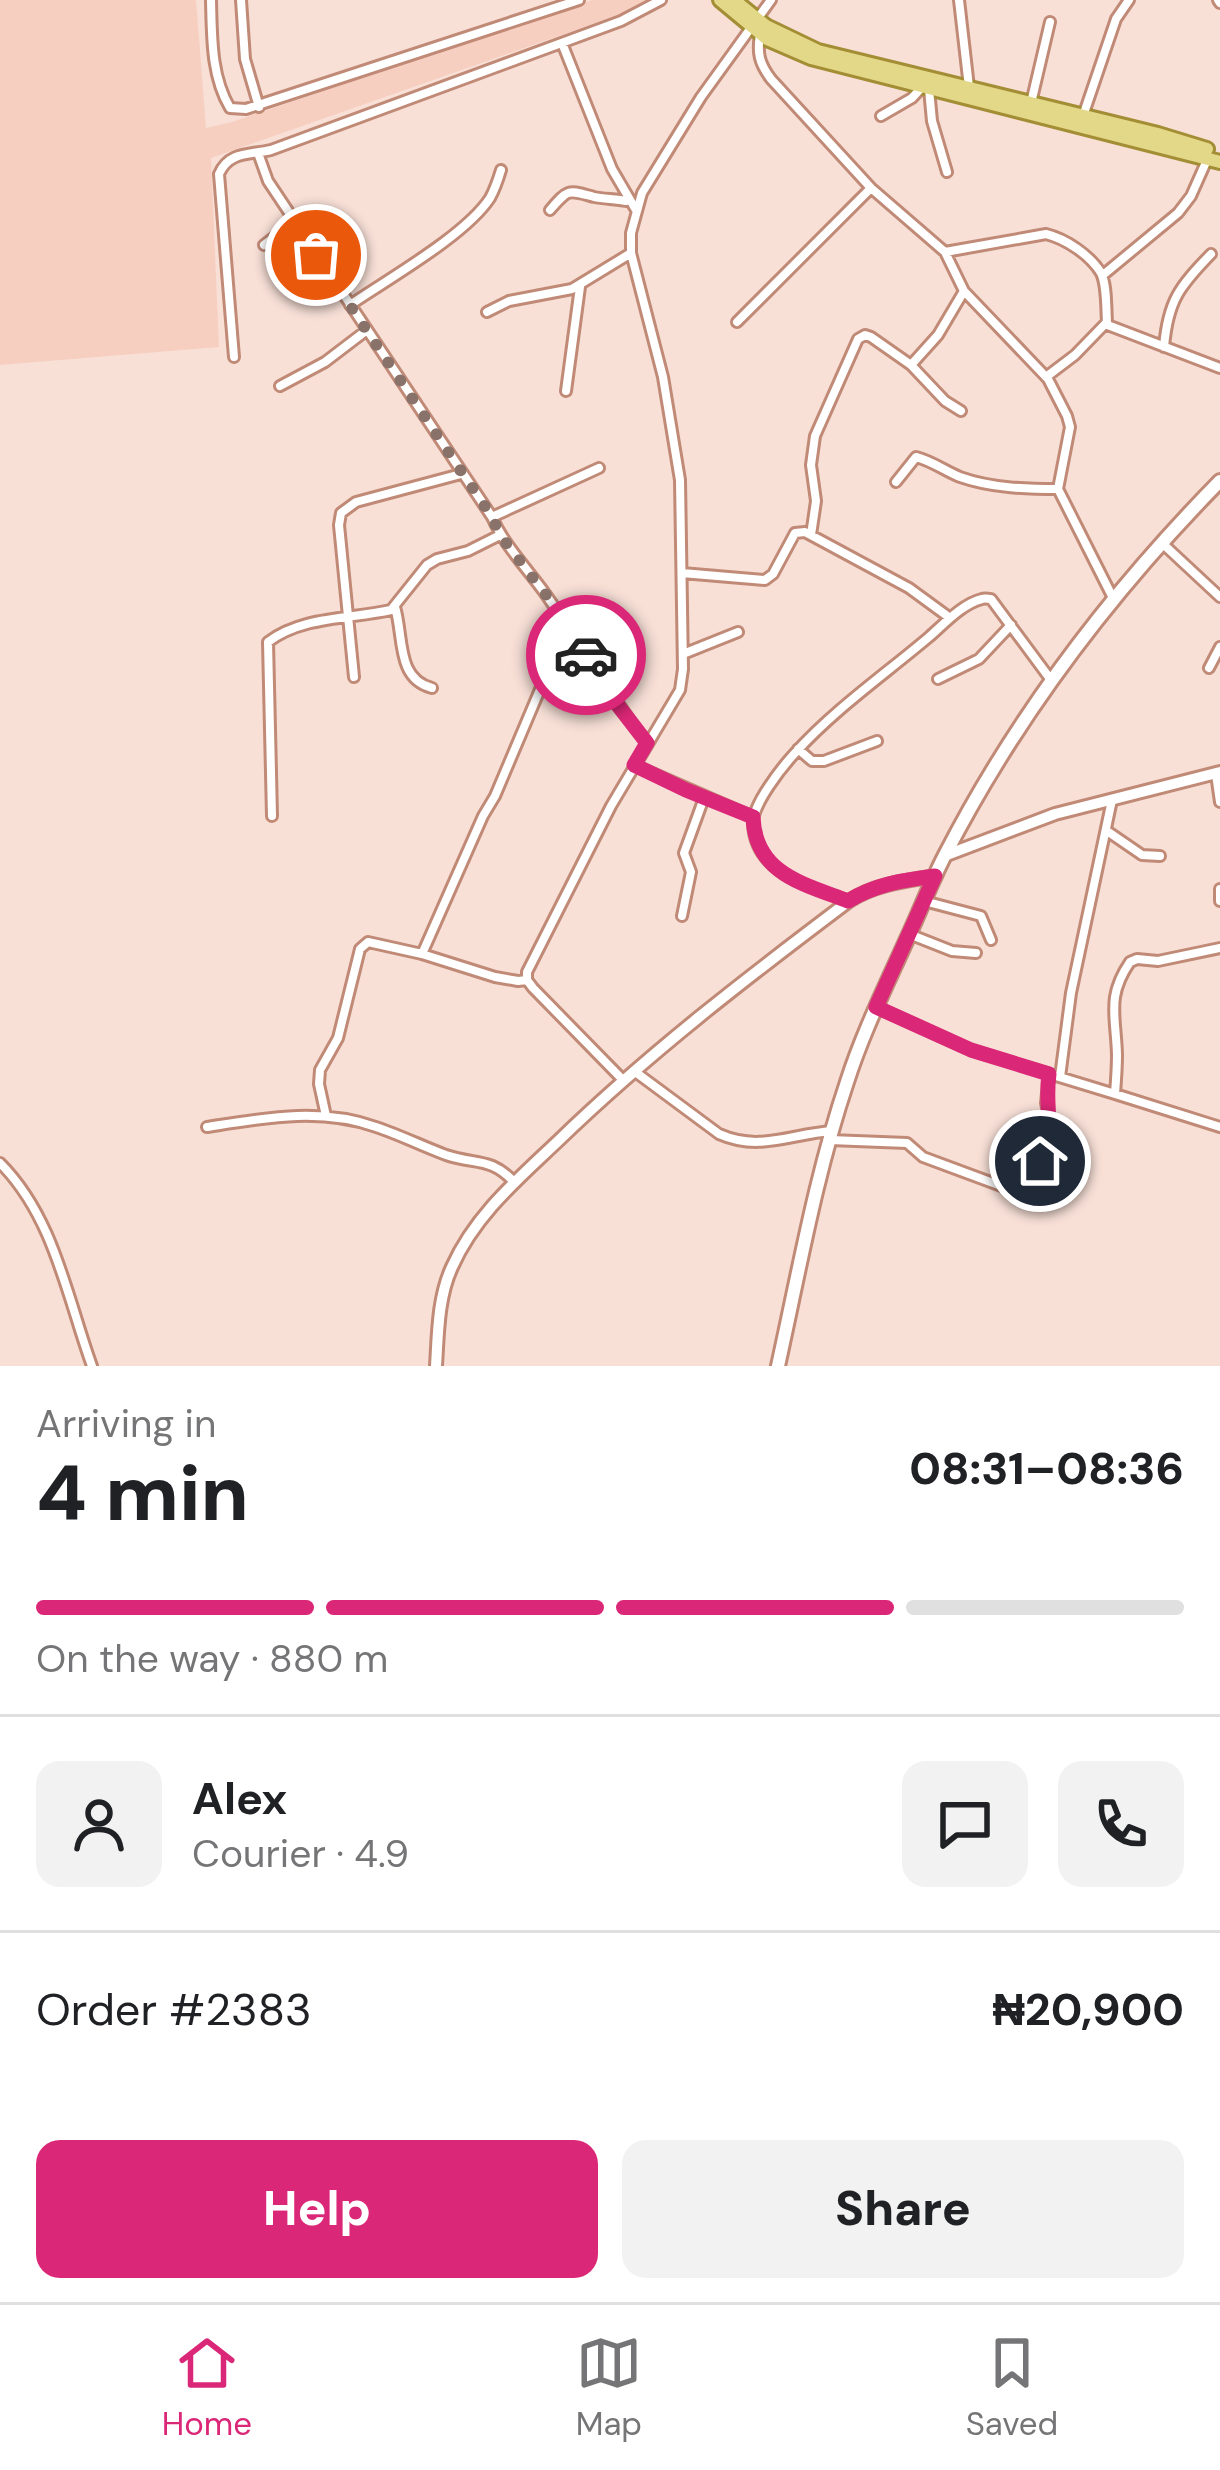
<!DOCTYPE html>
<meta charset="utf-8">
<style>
body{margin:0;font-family:"DM Sans",sans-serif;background:#f2f2f2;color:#202124;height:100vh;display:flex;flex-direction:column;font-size:45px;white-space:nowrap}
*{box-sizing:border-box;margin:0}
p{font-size:39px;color:#757577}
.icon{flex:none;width:66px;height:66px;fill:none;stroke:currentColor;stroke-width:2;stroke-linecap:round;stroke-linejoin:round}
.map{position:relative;height:1366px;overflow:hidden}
.panel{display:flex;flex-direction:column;background:#fff;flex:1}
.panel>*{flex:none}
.pin{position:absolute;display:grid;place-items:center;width:102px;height:102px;color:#fff;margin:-51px;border:6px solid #fff;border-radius:50%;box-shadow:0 3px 12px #0007}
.courier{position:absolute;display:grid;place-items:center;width:120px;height:120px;margin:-60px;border:9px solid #db2777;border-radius:50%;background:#fff;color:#222;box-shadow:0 3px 15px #0007}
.head em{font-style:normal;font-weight:800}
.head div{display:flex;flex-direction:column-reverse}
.head{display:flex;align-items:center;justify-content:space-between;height:204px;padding:0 36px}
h1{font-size:78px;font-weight:800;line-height:90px}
.bar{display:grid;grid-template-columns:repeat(4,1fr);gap:18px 12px;align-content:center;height:144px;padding:0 36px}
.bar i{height:15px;border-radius:9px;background:#e0e0e0}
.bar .selected{background:#db2777}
.bar p{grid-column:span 4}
.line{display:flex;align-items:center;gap:30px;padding:0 36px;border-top:3px solid #e0e0e0}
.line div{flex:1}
.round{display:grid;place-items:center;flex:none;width:126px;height:126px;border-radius:24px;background:#f2f2f2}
.primary-button{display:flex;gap:24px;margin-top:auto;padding:24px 36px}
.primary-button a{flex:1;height:138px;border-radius:24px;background:#db2777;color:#fff;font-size:48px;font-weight:800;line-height:138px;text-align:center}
.primary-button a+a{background:#f2f2f2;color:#202124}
.menu{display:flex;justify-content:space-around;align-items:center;height:168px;border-top:3px solid #e0e0e0;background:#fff;font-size:33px;color:#757577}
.menu a{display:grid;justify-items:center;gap:6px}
.menu .selected{color:#db2777}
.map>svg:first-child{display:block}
.built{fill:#f7cfc1}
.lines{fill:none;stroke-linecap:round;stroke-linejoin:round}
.minor-casing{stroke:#c08a77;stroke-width:14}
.tertiary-casing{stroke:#c08a77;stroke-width:16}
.secondary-casing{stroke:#c08a77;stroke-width:18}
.primary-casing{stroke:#a38e35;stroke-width:18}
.minor{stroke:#fff;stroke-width:8}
.tertiary{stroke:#fff;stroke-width:10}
.secondary{stroke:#fff;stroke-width:12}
.primary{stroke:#e3d788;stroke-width:12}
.done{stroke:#897269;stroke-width:12;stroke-dasharray:0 21.6}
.route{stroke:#db2777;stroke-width:15}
</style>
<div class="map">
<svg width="1220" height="1366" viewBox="0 0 1220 1366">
<rect width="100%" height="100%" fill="#f8e0d7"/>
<!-- built -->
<path class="built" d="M0,0h196l10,128 26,-6 360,-122h54l1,5 -436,153 8,189 -219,18z"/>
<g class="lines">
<!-- minor casing -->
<g class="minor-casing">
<path id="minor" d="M211,0c1,37 0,76 19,108l16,1 333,-109
M241,0l4,59 14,48
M959,0l10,87
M1218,0l2,3
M760,34c-3,19 -1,29 11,45l100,109 74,64 19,39 84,88 19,37 3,11 -12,62 55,109
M562,43l50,126 24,41
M929,89l3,32 15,51
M1031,103l19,-81
M881,116l31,-18 10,-11
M1083,116l33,-97 13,-19
M258,153l10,28 224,336c14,32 40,56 59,85 33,47 61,96 96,141
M550,210c19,-22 18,-20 44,-13 10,2 22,2 32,4
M264,245l30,-23
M945,252l101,-18c20,5 44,21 55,39 6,12 5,35 6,49l-32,33 -29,22
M1103,275l75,-62 13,-17 16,-36
M350,305c38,-26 116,-70 140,-107 5,-9 8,-18 11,-28
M487,312l22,-11 63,-12 59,-36
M737,322l134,-134
M1105,324l115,44
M1164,347c4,-46 15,-60 47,-93
M234,357l-15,-183c10,-23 31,-19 52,-24l350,-129 40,-21
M911,365l27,-30 26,-44
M280,386l45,-24 42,-32
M566,391l14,-104
M896,482l20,-25c16,4 29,14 44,20 31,11 66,12 98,12
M492,517l107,-49
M811,535l5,-34 -5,-36 4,-29 43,-97 7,-4 6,2 40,28 34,36 16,10
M1162,543l58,54
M682,573l83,7 8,-6 22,-41 10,-1 104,56 41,30
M395,607c9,30 1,72 37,81
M683,654l55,-22
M1209,668l11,-21
M354,677l-15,-152 2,-12 15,-11 105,-28
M938,679l41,-20 32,-34
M798,749l14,12h12l53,-20
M634,765l119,52
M1216,774l4,28
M272,816l-4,-174c34,-26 83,-23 123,-32l36,-45 10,-6 31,-8 32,-16
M1107,831l35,24 18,1
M1220,889v12
M849,901c-38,-14 -94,-27 -96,-77 -1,-19 29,-57 42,-71 40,-44 89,-78 134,-116 15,-13 33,-33 53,-38 3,-1 6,0 9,0l60,81
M924,901l57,15 10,24
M682,916l9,-44 -7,-19 20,-55
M909,934l43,17 24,2
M422,954l61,-138 12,-20 71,-168
M876,1007l95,43 144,44c1,-13 2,-26 2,-39 -1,-39 -11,-58 13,-93l7,-3 21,2 62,-13
M634,1071l85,63c41,18 71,0 113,-3
M1060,1077l11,-84 41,-193
M622,1079l-89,-91 -6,-8v-8l84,-166 69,-116 3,-21 -3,-189 -17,-103 -32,-124v-20l11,-40 59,-96 70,-97
M1115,1094l105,33
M326,1116l-7,-32 1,-14 18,-32 22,-89 8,-7 54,12 73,23 23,4 9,-1
M207,1127c57,-9 113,-20 169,0 24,8 46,19 70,28 30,10 45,2 68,27
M830,1140l77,3 16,14 97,36 20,-32 10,-24v-16l-4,-18 3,-29
M0,1163c54,54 67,134 92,203"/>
</g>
<!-- tertiary casing -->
<g class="tertiary-casing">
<path id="tertiary" d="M944,856l111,-42 165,-42
M436,1366c2,-33 2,-69 16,-99 23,-52 66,-88 106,-126 91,-88 190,-164 291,-240 26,-17 56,-20 87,-25"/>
</g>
<!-- secondary casing -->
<g class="secondary-casing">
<path id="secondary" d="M778,1366c21,-95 38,-192 69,-284 16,-50 39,-96 60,-143 13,-28 24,-57 38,-84 71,-138 166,-263 275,-374"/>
</g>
<!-- primary casing -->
<g class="primary-casing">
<path id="primary" d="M720,0l47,39 44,19 409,104
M734,0l32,26 52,25 340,83 49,15"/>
</g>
<!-- minor -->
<use href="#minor" class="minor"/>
<!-- tertiary -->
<use href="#tertiary" class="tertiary"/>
<!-- secondary -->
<use href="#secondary" class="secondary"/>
<!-- primary -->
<use href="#primary" class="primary"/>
</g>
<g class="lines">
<!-- done -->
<path class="done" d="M316,255l176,262 8,18 50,65 36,55"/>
<!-- route -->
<path class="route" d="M586,655l27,44 34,44 -13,22 52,25 67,27c2,57 51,67 95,84 28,-17 56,-21 87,-25l-59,131 95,43 78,24c-5,36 7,49 -9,87"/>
</g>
</svg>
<div class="pin" style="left:316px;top:255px;background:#ea580c"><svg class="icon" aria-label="bag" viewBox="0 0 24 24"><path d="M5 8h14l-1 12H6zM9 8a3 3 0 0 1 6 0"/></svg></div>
<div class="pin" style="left:1040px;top:1161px;background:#1f2937"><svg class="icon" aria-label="home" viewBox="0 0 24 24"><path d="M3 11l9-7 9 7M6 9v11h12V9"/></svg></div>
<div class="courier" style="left:586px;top:655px"><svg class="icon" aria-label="car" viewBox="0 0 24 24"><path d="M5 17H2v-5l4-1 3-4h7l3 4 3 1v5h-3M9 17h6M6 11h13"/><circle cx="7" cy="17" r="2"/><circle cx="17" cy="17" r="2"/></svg></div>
</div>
<section class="panel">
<div class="head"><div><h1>4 min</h1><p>Arriving in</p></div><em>08:31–08:36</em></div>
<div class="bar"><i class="selected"></i><i class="selected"></i><i class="selected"></i><i></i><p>On the way · 880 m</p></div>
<div class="line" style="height:216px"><a class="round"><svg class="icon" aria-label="person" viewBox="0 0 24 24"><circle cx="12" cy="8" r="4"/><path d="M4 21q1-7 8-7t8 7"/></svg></a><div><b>Alex</b><p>Courier · 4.9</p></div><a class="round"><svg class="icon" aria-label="chat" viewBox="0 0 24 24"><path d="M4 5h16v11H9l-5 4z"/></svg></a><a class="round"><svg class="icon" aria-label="phone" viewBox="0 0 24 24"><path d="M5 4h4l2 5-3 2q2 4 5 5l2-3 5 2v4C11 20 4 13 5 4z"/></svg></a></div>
<div class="line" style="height:156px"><div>Order #2383</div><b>₦20,900</b></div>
<div class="primary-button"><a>Help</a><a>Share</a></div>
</section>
<nav class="menu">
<a class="selected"><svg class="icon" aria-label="home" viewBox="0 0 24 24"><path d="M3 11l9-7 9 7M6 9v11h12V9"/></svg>Home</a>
<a><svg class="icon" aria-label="map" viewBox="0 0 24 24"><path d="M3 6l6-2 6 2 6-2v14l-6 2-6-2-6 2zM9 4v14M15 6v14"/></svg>Map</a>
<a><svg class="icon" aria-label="saved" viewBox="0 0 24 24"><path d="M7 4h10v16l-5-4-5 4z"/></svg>Saved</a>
</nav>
